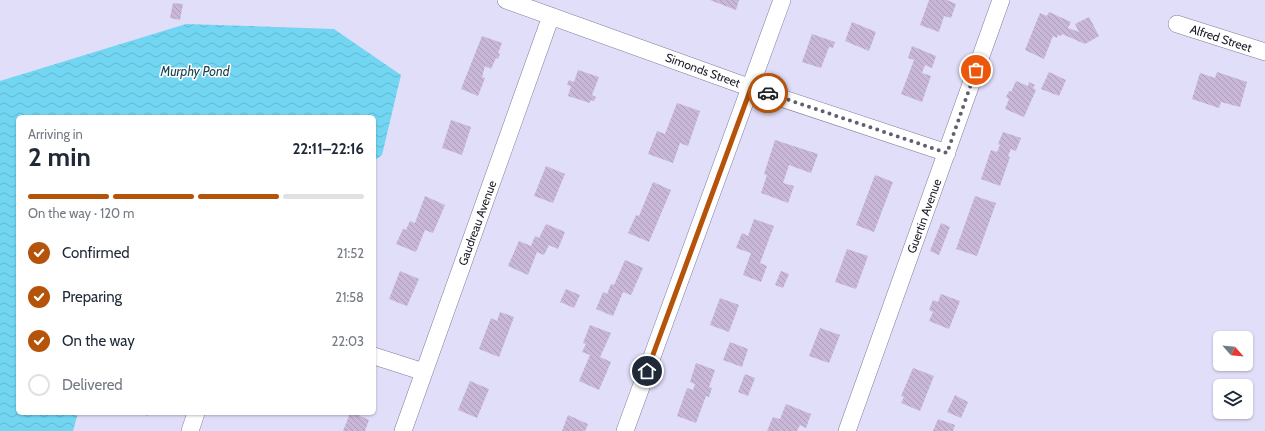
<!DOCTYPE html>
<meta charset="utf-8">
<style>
body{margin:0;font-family:Cabin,sans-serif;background:#f6f6f7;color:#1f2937;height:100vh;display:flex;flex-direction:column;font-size:15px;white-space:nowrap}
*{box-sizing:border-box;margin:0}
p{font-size:13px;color:#747a83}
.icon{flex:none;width:22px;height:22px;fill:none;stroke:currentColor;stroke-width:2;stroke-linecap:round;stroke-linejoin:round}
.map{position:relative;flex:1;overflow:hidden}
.panel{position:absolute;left:16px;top:115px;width:360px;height:300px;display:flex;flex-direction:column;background:#fff;border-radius:6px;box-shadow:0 1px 3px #0004}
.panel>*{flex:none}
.needle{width:26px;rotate:117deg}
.buttons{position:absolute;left:1213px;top:331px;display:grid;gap:8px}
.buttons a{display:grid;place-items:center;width:40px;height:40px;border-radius:6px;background:#fff;box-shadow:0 1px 3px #0004;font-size:20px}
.pin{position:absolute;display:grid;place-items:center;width:34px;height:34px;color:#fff;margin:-17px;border:2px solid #fff;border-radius:50%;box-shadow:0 1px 4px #0007}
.courier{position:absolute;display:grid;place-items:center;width:40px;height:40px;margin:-20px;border:3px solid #b45309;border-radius:50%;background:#fff;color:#222;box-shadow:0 1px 5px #0007}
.summary em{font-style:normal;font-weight:800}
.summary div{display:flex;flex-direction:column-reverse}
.summary{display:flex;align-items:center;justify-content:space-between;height:68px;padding:0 12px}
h1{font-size:26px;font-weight:800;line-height:30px}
.bar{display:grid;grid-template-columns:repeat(4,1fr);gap:6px 4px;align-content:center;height:48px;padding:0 12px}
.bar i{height:5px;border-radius:3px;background:#e0e1e3}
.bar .on{background:#b45309}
.bar p{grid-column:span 4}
ol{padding:0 12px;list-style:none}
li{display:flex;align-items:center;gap:12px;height:44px}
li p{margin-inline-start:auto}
li .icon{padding:4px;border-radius:50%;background:#b45309;color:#fff;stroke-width:4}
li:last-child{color:#747a83}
li i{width:22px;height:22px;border:2px solid #e0e1e3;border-radius:50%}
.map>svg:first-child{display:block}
.water{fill:url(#water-waves)}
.building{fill:url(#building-back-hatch)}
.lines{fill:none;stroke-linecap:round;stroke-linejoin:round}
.street-casing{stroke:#7f7b9b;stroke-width:18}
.street{stroke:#fff;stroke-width:17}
.done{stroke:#615f71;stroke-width:4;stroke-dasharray:0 7.2}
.route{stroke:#b45309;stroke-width:5}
.labels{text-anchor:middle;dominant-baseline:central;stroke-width:3;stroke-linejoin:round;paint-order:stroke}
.street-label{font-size:12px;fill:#1c1a27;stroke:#fff}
.water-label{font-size:13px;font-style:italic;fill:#184551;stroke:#fff}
</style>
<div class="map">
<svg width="1265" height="431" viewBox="0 0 1265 431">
<defs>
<pattern id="water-waves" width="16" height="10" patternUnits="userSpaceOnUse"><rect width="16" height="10" fill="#72d6f2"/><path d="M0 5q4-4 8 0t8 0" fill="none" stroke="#62b7d0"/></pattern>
<pattern id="building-back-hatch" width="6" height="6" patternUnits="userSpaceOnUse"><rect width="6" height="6" fill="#c9b7d7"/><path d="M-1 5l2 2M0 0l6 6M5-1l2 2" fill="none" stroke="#ac9db9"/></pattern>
</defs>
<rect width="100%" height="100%" fill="#e1defa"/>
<!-- water -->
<path class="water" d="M186,24l148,5 67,46 -19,80 -8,6v-44h-356v296h60l-5,18h-73v-350z"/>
<!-- building -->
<path class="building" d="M710,0h29l-3,10z
M929,0h18l9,4 -5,14 -7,-2 -5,16 -19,-7z
M173,3l10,1 -3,16 -10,-2z
M1049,12l22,10 -3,6 11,4 -4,-8 14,-7 10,19 -14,8 -23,-10 -1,2 -3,-1 -1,3 -4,-2 -9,23 -19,-9 15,-37 7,3z
M852,22l24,10 -7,19 -24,-10z
M812,34l23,8 -2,6 -4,-1 -8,21 -19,-6z
M482,36l20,7 -4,10 2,1 -2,5 -2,-1 -5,11 -6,-3 -3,11 3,1 -7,18 -17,-7z
M912,46l24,10 -4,12 -7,-3 -3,8 9,3 -9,26 -21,-8 13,-34 -6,-2z
M578,70l21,7 -7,18 4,2 -2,4 -3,-1 -1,3 -22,-7 3,-10 -4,-1 2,-5 5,2z
M1049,72l17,8 -7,16 -18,-7z
M1217,72l30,10 -7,25 -19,-5 -2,6 -27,-9 8,-26 15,5z
M1016,81l12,5 1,-4 6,3 -2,3 3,2 -12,27 -19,-8 4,-10 -3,-2 3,-6 2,1z
M677,103l23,8 -12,35 -8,-3 -7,20 -25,-9 9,-23 8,3z
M451,120l20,7 -9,28 -20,-7z
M1003,132l18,6 -5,13 -5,-2 -3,7 2,1 -10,29 -19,-7 10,-29 6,2 3,-7 -2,-1z
M775,140l43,14 -7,19 -22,-8 -6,18 11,3 -6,17 -27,-10 6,-18 -3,-1z
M546,166l19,8 -12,29 -19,-7z
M875,175l18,7 -19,50 -18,-7z
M653,182l18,8 -22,52 -21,-9 8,-18 3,1z
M425,196l20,9 -12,28 -8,-3 -9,22 -20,-8 7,-15 3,1 4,-9 5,2z
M975,196l21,7 -19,53 -21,-7z
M754,219l20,7 -14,37 7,3 -6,16 -18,-7 8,-22 -15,-5 6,-15 6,3z
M941,223l9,4 -11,28 -9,-4z
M546,224l19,8 -7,17 -9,-4 -5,10 -7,-3 -9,23 -20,-9 11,-25 12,5 4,-10 4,2z
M847,249l21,7 -12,33 -21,-7z
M625,260l18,8 -12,27 -8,-3 -10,24 -17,-7 7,-17 4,2 4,-10 3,1z
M400,271l19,8 -12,27 -18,-7z
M781,271l8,3 -6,14 -8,-3z
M566,289l14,6 -6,13 -14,-6z
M941,294l19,7 -11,28 -20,-8 4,-9 -4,-2 4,-10 5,2z
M720,298l19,7 -10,27 -19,-7z
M500,312l14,5 -15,40 -20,-8 12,-31 6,3z
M590,325l21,8 -11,24 11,5 -12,28 -20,-9 11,-26 -8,-3 4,-8 -3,-1z
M820,328l20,7 -11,28 -20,-7z
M730,342l18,7 -6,18 -19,-7z
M696,363l19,7 -6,17 3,1 -3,9 -3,-1 -10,27 -19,-7 10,-28 6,2 2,-6 -5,-2z
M913,368l21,8 -14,35 -19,-8 3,-6 -3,-1z
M745,374l10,4 -7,18 -10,-4z
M470,381l19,8 -12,29 -19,-8z
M955,395l13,7 -7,16 -14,-6z
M786,404l25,10 -5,14 -6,-3 -3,6h-30l6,-14 7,2z
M139,413h10l-1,3z
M350,413h11l-1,3 9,4 -4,11h-22z
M568,415l20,9 -3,7h-23z
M938,419l17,6 -2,6h-20z"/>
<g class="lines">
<!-- street casing -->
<g class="street-casing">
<path id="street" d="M506,0l245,88 196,65
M1177,24l88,28
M374,356l50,16
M190,431l6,-18
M403,431l148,-415
M625,431l157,-431
M847,431l154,-431"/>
</g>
<!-- street -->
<use href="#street" class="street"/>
</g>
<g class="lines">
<!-- done -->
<path class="done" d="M768,93l179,60 29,-83"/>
<!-- route -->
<path class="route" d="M647,371l104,-283 17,5"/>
</g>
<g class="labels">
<!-- street labels -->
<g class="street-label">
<text transform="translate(1221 38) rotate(18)">Alfred Street</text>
<text transform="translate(703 70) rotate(20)">Simonds Street</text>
<text transform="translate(924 216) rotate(-70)">Guertin Avenue</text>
<text transform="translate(477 223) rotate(-70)">Gaudreau Avenue</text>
</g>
<!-- water labels -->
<g class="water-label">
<text x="195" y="71">Murphy Pond</text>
</g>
</g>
</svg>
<div class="buttons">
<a><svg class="needle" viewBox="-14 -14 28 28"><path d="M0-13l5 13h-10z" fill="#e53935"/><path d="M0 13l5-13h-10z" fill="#747a83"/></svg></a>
<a><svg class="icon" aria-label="layers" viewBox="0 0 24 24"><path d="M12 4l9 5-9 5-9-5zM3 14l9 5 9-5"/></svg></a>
</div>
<div class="pin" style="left:976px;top:70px;background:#ea580c"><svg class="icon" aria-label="bag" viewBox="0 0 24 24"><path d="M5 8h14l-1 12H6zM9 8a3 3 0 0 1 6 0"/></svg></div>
<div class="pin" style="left:647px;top:371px;background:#1f2937"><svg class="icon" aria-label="home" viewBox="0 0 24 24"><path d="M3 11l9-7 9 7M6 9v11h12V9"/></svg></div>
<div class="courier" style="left:768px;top:93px"><svg class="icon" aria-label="car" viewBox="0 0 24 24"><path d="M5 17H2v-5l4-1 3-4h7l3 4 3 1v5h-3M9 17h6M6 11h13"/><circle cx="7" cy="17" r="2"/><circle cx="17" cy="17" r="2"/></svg></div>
<section class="panel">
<div class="summary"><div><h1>2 min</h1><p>Arriving in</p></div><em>22:11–22:16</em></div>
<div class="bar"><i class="on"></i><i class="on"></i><i class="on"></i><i></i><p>On the way · 120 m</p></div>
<ol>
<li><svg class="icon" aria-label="check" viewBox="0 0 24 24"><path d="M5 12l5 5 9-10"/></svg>Confirmed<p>21:52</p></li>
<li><svg class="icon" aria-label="check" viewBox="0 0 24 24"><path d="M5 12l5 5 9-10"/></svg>Preparing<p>21:58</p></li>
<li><svg class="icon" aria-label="check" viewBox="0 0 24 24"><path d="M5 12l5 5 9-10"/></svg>On the way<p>22:03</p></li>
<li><i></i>Delivered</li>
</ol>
</section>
</div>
